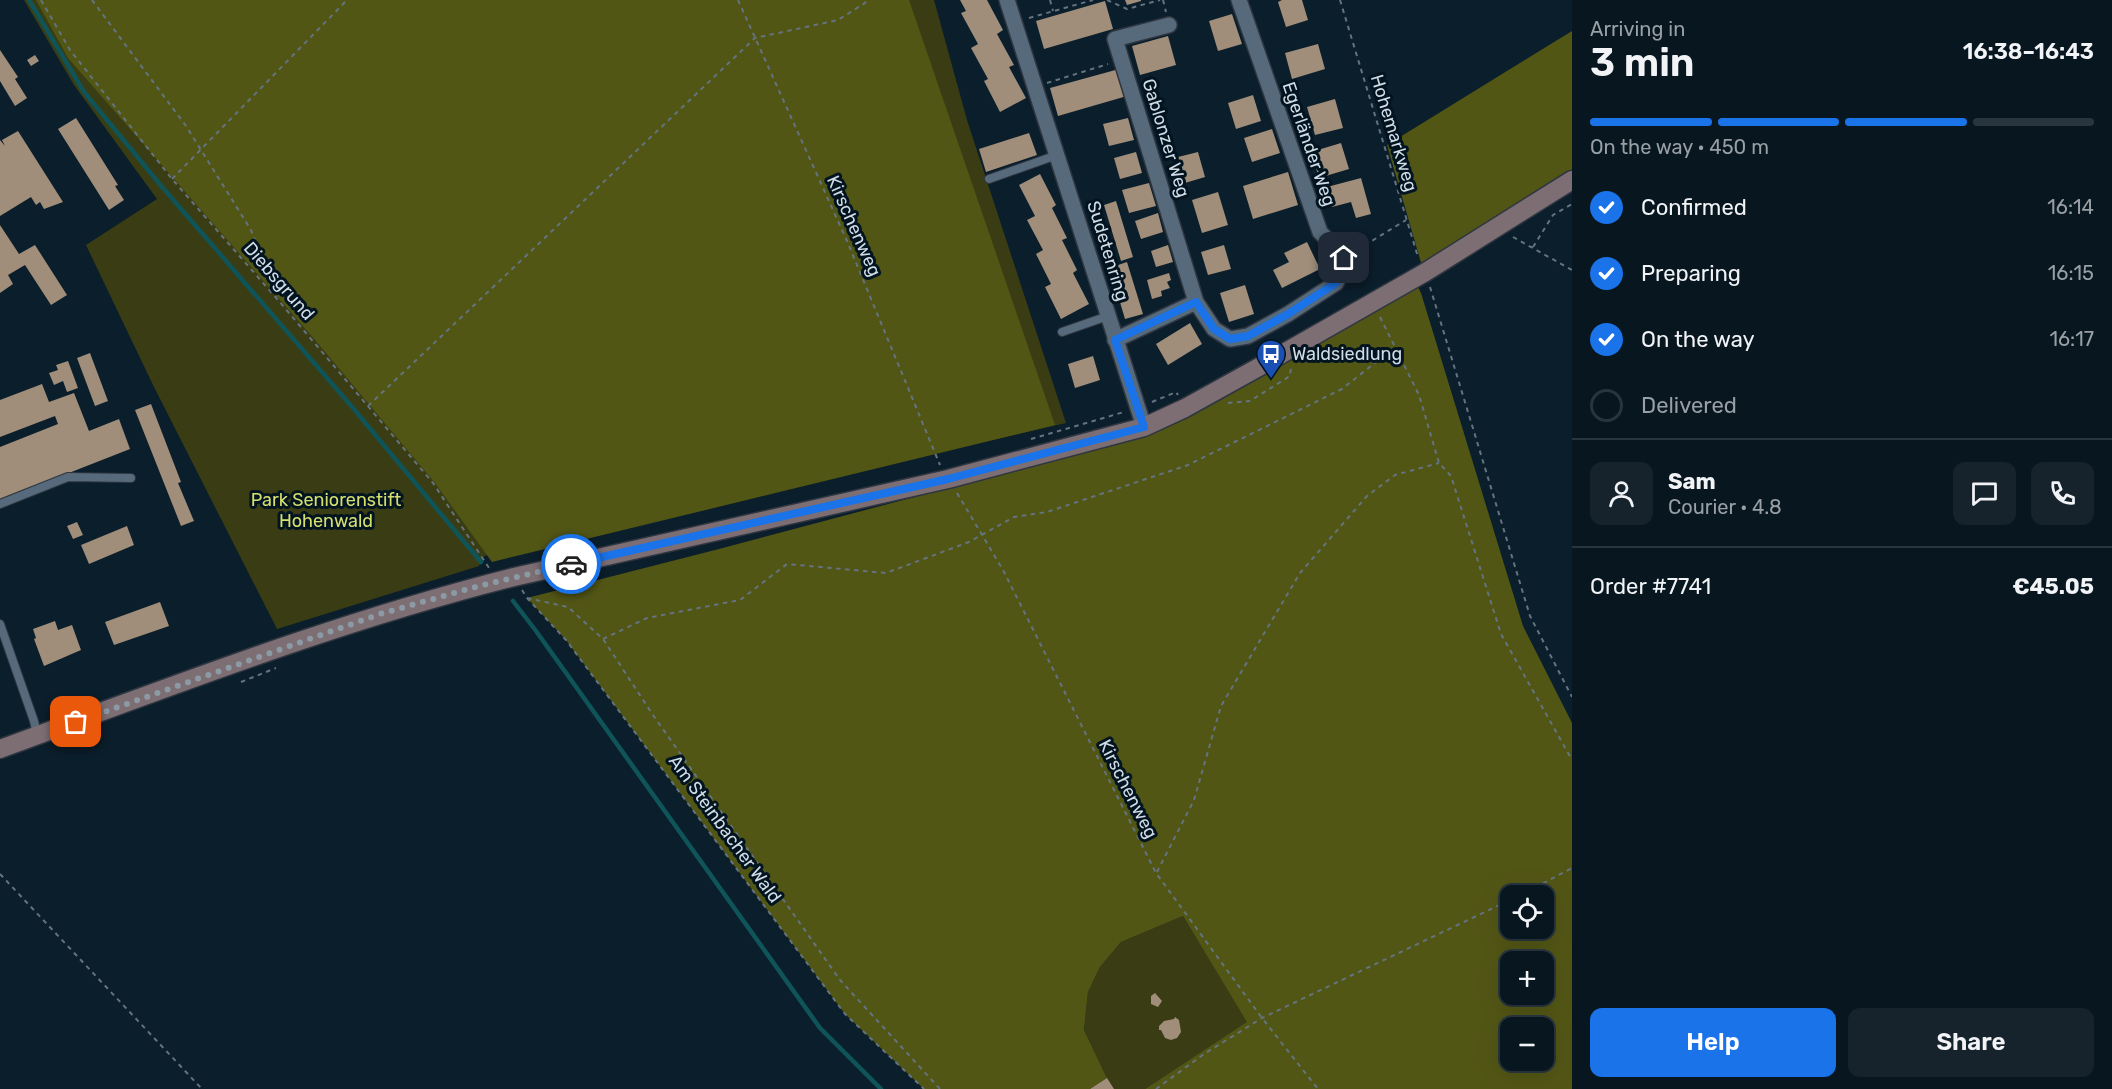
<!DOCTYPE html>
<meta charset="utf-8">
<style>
body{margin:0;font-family:Rubik,sans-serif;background:#16232d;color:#f1f3f6;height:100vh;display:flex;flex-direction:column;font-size:22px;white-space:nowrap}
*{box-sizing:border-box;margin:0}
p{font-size:20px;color:#989fa5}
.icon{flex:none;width:33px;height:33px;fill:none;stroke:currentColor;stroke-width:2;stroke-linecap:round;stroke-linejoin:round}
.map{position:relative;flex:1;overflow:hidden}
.side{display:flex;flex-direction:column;background:#081620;width:540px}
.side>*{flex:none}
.controls{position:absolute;left:1500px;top:885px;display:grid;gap:12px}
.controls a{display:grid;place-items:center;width:54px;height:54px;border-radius:12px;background:#081620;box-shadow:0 6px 24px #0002,0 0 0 2px #29353e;font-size:30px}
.pin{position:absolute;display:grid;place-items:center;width:51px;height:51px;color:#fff;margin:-26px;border-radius:12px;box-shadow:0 3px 9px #0006}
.courier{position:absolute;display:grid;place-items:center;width:60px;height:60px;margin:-30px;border:4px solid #1a73e8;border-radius:50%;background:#fff;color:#222;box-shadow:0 2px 8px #0007}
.summary em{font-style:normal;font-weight:600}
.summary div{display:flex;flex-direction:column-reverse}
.summary{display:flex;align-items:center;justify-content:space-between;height:102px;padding:0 18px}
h1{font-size:39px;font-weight:600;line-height:45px}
.bar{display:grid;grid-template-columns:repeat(4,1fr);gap:9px 6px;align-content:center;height:72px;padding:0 18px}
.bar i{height:8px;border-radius:4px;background:#29353e}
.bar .on{background:#1a73e8}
.bar p{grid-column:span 4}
.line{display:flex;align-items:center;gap:15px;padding:0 18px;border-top:2px solid #29353e}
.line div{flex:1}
.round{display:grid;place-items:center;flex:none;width:63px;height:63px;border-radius:12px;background:#16232d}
ol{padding:0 18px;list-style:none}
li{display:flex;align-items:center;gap:18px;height:66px}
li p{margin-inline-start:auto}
li .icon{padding:6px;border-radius:50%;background:#1a73e8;color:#fff;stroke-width:4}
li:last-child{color:#989fa5}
li i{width:33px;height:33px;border:3px solid #29353e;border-radius:50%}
.action{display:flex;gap:12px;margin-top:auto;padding:12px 18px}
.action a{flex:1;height:69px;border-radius:12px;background:#1a73e8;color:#fff;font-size:24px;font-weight:600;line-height:69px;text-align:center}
.action a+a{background:#16232d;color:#f1f3f6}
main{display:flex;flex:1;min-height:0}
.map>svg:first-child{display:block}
.green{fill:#3a3d13}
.forest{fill:#525615;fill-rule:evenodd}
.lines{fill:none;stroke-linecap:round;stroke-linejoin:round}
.stream{stroke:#0f5459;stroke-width:4.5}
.building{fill:#a08e7a}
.service-casing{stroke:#2e3641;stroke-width:10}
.minor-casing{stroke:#2e3641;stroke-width:18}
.secondary-casing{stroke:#2e3641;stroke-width:21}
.path{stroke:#64737f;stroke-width:2;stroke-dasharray:4.5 4.5;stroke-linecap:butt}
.service{stroke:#566a7b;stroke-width:8}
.minor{stroke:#566a7b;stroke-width:15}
.secondary{stroke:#7d6e74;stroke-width:18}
.done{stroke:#8c9aa5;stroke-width:6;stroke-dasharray:0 10.8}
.route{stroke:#1a73e8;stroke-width:8}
.labels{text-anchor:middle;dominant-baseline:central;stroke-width:6;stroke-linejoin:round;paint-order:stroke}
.street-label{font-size:18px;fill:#d1dce6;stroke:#031421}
.poi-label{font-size:18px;fill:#d1dce6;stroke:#031421;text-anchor:start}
.park-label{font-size:18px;fill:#d6df6e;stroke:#031421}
</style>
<main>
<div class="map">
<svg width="1572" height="1089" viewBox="0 0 1572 1089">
<rect width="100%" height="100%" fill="#0b1e2b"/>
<!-- green -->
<path class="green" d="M24,0h910l33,120 99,303 -582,133 -5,10 -202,63 -123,-242 -68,-142 71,-46 -83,-114z
M1183,916l65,106 -103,67h-55l17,-11 -23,-48 4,-38 12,-25 21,-25z"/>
<!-- forest -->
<path class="forest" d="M36,0h873l146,425 -563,137 -57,-79 -119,-142 -248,-283z
M1572,31v149l-148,93 -37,-128z
M1417,285l4,8 102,333 49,97v366h-427l102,-67 -64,-106 -62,26 -21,25 -12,25 -4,38 23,48 -17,11h-166l-79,-75 -279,-374 -39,-42 192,-49 417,-111 13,-6 5,1 34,-15zM1510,896h34v32h-34zM1510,962h34v32h-34zM1510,1028h34v32h-34z"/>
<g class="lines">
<!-- stream -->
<path class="stream" d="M29,0l55,92 79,96 190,220 128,154
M513,601l23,30 284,397 61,61"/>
</g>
<!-- building -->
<path class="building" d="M960,0h27l16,30 -6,4 17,31 -5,2 17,31 -26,14 -16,-31 4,-2 -17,-31 7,-4 -17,-31 5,-2z
M1125,0h16v1l-14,4z
M1282,0h20l6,20 -22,7 -8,-25z
M1105,1l8,28 -69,20 -8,-28z
M1232,14l10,30 -24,7 -9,-30z
M1168,36l8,29 -36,10 -8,-29z
M1318,44l7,25 -33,10 -7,-26z
M0,50l18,27 -3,2 12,19 -12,8 -15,-25z
M35,55l4,6 -8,5 -4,-6z
M1119,69l8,27 -69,20 -8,-28z
M1253,95l8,26 -25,8 -8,-26z
M1335,99l8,29 -28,7 -8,-28z
M76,118l42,67 -3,1 9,14 -15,10 -51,-81z
M1128,118l6,22 -25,6 -6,-22z
M1272,129l8,24 -28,9 -8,-24z
M18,131l45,71 -19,7 -4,-7 -4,3 -5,-8 -31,19v-76l5,6 -3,-6z
M1029,133l8,22 -51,17 -7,-23z
M1341,143l8,26 -30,9 -8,-26z
M1136,152l6,21 -22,6 -6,-21z
M1198,152l7,25 -20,6 -7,-26z
M1288,172l10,33 -45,14 -10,-33z
M1040,174l16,31 -4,3 15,30 -5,2 15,30 -4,3 16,31 -28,15 -16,-32 6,-3 -15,-30 7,-4 -16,-30 8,-4 -16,-31z
M1361,178l10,36 -15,4 -5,-16 -19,5 -5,-20z
M1149,183l7,23 -27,7 -7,-23z
M1218,192l10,33 -26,8 -10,-33z
M1116,201l17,56 -12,4 -17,-56z
M1158,213l5,19 -22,7 -6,-18z
M0,225l19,29 16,-9 32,50 -16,10 -26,-40 -17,10 5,9 -13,9z
M1307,242l13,27 -38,19 -9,-18 16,-8 -5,-9z
M1168,245l5,17 -17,5 -5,-16z
M1224,245l7,24 -23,6 -7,-23z
M1127,262l16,52 -18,5 -12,-40 6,-1 -4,-12z
M1169,273l2,7 -4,2 3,6 -9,3 1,5 -10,3 -5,-19z
M1245,285l9,29 -25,8 -9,-29z
M1190,323l12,21 -34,21 -12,-21z
M90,353l18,48 -13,5 -18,-48z
M1093,356l7,24 -25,8 -7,-24z
M68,361l10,27 -11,4 -4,-11 -9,4 -5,-12 9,-3 -2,-5z
M42,384l7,18 25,-9 15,38 30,-12 11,30 -130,51v-53l58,-23 -3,-8 -55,21v-37z
M151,404l30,78 -3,1 16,38 -13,5 -46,-116z
M77,522l6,13 -10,4 -6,-13z
M127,526l7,19 -45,19 -8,-19z
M160,602l9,24 -55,19 -9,-23z
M55,621l3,9 14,-5 9,25 -37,16 -10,-27 2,-1 -3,-9z
M1155,993l7,8 -4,6 -7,-3v-8z
M1175,1017l4,3 2,12 -4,6 -6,2 -6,-2 -4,-8h-2v-4l5,-5 10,-2z
M1107,1078l7,11h-24z"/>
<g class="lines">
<!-- service casing -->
<g class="service-casing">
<path id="service" d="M989,179l68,-24
M1062,332l46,-16
M0,504l68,-27 63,1
M0,624l34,97 3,13"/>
</g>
<!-- minor casing -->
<g class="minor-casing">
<path id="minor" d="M1007,0l137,427
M1169,25l-54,14 81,263
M1115,340l81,-38 18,27 16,10 18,-3 40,-22 48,-31 8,-15v-10l-24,-26 -81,-232"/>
</g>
<!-- secondary casing -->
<g class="secondary-casing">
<path id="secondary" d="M0,749c170,-62 339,-128 514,-172l434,-98 196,-52 41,-19 74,-41 165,-94 148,-93"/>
</g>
<!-- path -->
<path class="path" d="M41,0l29,50 102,129 106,121 155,183 56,85
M92,0l94,126 65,104 26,67
M738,0l109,241 93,224
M1050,0l3,11
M1107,0l20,9 33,-9
M1163,0l3,12
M1340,0l78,257
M1029,18l64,-18
M1047,83l61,-19
M172,179l175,-179
M1513,237l59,33
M1533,247l20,-32 19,-11
M1357,250l49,-30
M1430,287l100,329 42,81
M1380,317l39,78 20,68 12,13 50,158 71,126
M1152,402l24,-10 2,3
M1228,403l22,-2 40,-25 1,-9
M368,406l387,-368 83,-18 27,-17 2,-3
M1031,439l93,-27
M957,493l46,77 153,303 106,145 56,71
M522,590l5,8 39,42 279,374 79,75
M527,598l41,9 35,32 50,76 187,265 100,109
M603,639l44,-21 93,-18 47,-36 99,9 83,-31 45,-25 33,-5 141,-47 154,-76 53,-42
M241,682l35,-14
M1157,872l37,-72 27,-94 79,-133 67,-77 28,-21 44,-12
M0,874l202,215
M1519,896l53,-28
M1156,1089l48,-35 58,-36 248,-118"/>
<!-- service -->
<use href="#service" class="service"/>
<!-- minor -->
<use href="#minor" class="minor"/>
<!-- secondary -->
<use href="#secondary" class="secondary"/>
</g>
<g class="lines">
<!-- done -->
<path class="done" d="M76,722l304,-108 99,-28 92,-22"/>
<!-- route -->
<path class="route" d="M571,564l377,-85 196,-52 -29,-87 81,-38 18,27 16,10 18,-3 40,-22 48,-31 8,-15v-10"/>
</g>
<!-- icons -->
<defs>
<g id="bus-pin" transform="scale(1.5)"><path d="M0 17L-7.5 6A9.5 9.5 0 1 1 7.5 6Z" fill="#1a4fb4" stroke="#031421"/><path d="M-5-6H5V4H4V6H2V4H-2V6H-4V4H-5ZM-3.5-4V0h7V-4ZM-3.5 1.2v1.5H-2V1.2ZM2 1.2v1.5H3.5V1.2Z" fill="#fff"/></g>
</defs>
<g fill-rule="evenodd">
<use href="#bus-pin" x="1271" y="354"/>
</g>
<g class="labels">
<!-- street labels -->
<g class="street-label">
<text transform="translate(1394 133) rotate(73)">Hohemarkweg</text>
<text transform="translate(1166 138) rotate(73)">Gablonzer Weg</text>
<text transform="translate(1309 144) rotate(71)">Egerländer Weg</text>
<text transform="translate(854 226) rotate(66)">Kirschenweg</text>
<text transform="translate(1108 251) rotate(73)">Sudetenring</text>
<text transform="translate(279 281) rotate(49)">Diebsgrund</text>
<text transform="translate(1128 789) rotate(63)">Kirschenweg</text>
<text transform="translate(725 829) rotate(54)">Am Steinbacher Wald</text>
</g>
<!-- poi labels -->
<g class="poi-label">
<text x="1292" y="354">Waldsiedlung</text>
</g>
<!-- park labels -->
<g class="park-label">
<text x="326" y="500">Park Seniorenstift<tspan x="326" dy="21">Hohenwald</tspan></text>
</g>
</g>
</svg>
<div class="controls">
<a><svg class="icon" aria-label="locate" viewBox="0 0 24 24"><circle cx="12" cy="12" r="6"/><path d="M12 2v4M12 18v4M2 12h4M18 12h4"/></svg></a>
<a>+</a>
<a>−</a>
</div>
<div class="pin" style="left:76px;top:722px;background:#ea580c"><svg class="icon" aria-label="bag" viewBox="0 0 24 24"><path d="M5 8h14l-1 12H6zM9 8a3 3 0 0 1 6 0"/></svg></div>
<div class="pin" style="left:1344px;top:258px;background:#1f2937"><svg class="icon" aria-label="home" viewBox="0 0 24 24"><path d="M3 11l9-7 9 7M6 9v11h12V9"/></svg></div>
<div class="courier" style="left:571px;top:564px"><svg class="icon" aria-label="car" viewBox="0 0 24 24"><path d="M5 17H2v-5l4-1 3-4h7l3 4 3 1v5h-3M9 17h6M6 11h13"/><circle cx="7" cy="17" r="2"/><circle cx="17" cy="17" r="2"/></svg></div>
</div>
<section class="side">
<div class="summary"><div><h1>3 min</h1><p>Arriving in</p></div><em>16:38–16:43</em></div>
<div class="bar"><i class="on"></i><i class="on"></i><i class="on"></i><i></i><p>On the way · 450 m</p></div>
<ol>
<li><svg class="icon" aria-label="check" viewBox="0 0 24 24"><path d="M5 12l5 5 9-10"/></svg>Confirmed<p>16:14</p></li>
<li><svg class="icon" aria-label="check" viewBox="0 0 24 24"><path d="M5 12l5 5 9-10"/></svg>Preparing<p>16:15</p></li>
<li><svg class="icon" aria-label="check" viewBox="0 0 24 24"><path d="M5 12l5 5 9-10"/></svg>On the way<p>16:17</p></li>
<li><i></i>Delivered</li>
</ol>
<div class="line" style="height:108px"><a class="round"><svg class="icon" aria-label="person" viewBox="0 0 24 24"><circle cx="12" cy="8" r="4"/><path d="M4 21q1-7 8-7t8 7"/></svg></a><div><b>Sam</b><p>Courier · 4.8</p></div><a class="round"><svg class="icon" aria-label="chat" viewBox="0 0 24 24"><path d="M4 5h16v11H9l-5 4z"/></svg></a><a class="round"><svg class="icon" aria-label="phone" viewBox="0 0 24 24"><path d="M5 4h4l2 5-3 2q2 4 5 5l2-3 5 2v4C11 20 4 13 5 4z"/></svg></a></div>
<div class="line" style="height:78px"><div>Order #7741</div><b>€45.05</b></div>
<div class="action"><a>Help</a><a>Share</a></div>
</section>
</main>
